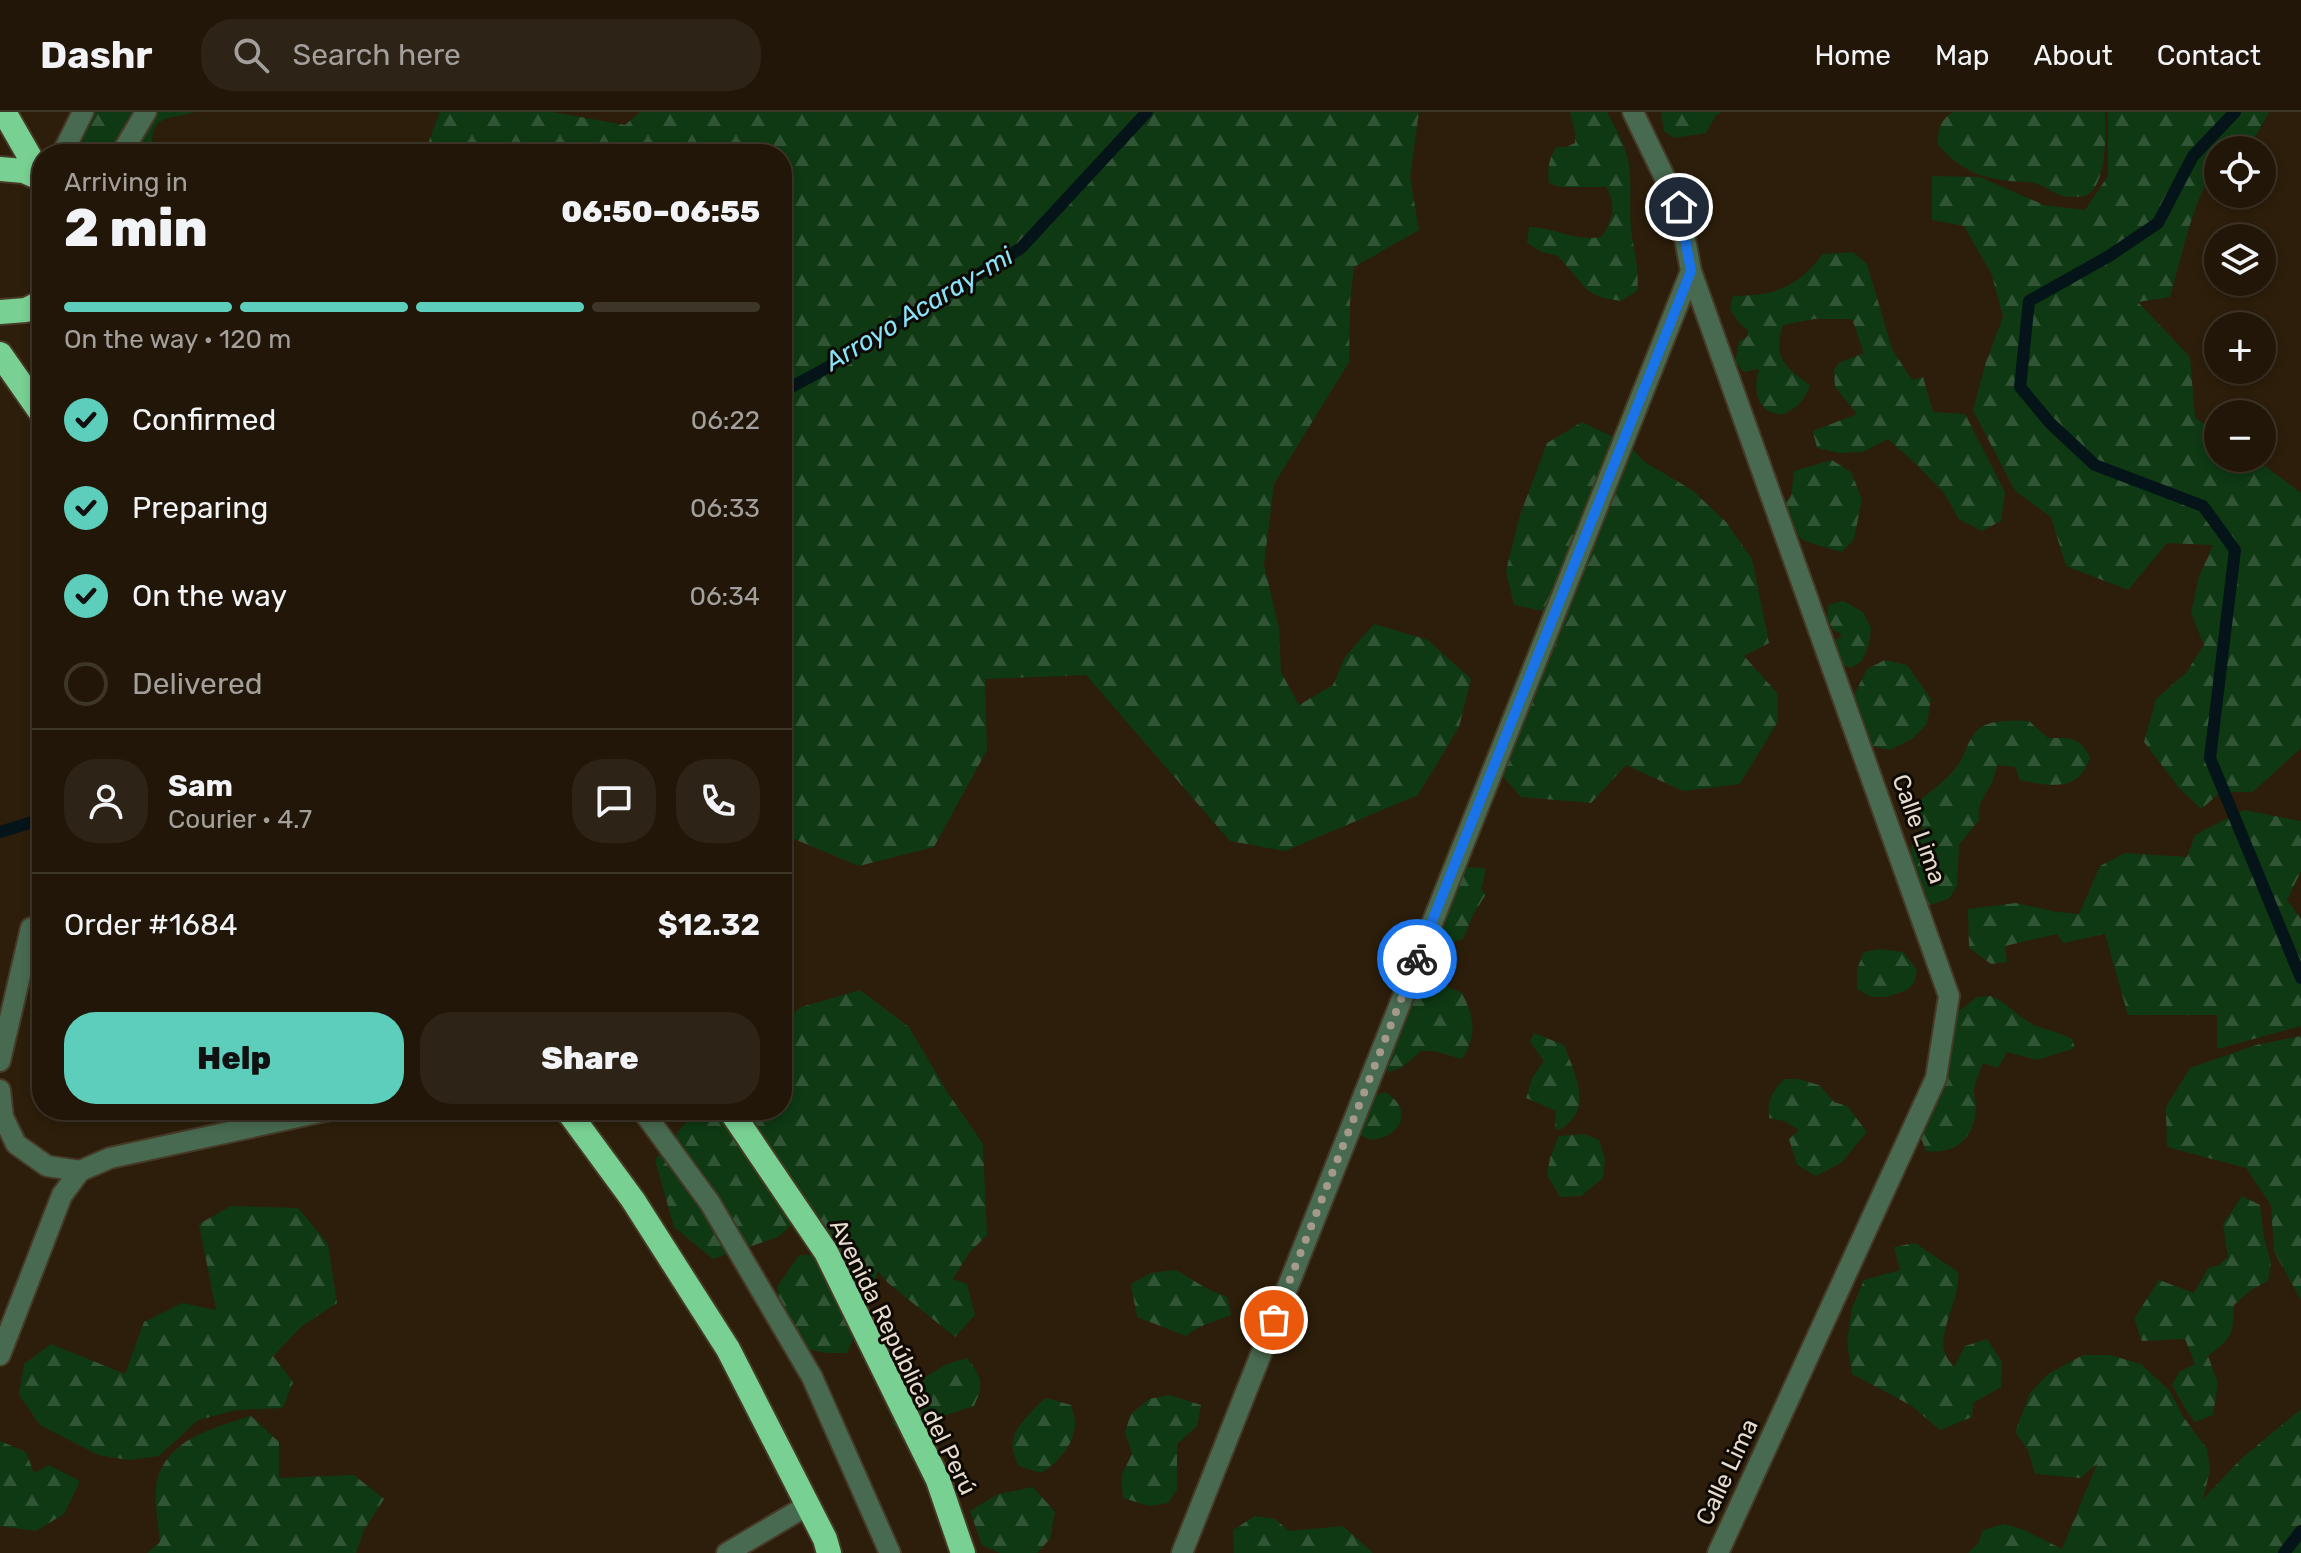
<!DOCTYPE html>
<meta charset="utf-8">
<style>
body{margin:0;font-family:Rubik,sans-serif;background:#2d2316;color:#f1f3f6;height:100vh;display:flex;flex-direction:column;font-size:30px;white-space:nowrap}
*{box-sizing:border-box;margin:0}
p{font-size:26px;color:#a29f9c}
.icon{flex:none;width:44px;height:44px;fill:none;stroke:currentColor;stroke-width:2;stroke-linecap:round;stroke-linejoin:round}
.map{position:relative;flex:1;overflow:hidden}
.sheet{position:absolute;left:32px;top:32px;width:760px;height:976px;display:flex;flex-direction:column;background:#211608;border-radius:32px;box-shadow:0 4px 12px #0003,0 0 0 2px #3e3529}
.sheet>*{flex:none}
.fabs{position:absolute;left:2204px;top:24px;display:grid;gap:16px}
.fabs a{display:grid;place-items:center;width:72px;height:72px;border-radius:50%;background:#211608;box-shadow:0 4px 12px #0003,0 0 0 2px #3e3529;font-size:40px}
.pin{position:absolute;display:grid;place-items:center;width:68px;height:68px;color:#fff;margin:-34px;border:4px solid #fff;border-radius:50%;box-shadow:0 2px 8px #0007}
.courier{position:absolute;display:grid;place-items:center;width:80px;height:80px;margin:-40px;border:6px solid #1a73e8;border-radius:50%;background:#fff;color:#222;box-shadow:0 2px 10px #0007}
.head em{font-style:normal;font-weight:800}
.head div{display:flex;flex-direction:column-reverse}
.head{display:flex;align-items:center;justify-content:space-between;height:136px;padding:0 32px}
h1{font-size:52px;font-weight:800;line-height:60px}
.bar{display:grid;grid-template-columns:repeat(4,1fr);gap:12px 8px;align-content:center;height:96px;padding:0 32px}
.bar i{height:10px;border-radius:6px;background:#3e3529}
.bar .active{background:#5ccebb}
.bar p{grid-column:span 4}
.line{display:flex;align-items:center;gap:20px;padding:0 32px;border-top:2px solid #3e3529}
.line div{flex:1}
.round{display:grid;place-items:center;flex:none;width:84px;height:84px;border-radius:32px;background:#2d2316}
ol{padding:0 32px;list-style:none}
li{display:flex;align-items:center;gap:24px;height:88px}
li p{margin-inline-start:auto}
li .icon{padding:8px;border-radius:50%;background:#5ccebb;color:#111;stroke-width:4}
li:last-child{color:#a29f9c}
li i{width:44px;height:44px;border:4px solid #3e3529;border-radius:50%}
.button{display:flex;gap:16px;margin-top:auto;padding:16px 32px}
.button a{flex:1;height:92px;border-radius:32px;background:#5ccebb;color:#111;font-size:32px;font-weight:800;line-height:92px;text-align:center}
.button a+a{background:#2d2316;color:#f1f3f6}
header{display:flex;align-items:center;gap:48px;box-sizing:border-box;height:112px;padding:0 40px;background:#211608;border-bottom:2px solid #3e3529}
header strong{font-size:38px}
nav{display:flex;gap:44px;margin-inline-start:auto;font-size:28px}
.search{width:560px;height:72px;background:#2d2316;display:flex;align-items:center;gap:20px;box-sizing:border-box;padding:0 28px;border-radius:32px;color:#a29f9c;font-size:30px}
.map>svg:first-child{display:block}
.forest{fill:url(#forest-firs)}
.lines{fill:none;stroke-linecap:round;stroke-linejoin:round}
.stream{stroke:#041418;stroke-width:12}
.minor-casing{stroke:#463926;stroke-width:24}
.highway-casing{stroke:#463926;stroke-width:28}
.minor{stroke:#486a51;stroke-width:20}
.highway{stroke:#78d192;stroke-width:24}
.done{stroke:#a49a8a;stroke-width:8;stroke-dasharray:0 14.4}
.route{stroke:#1a73e8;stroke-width:10}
.labels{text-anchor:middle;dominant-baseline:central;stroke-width:6;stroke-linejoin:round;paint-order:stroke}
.street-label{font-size:24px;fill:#e5dccf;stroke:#0f0903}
.water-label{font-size:26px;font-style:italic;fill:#88e3fa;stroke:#0f0903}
</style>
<header>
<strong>Dashr</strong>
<div class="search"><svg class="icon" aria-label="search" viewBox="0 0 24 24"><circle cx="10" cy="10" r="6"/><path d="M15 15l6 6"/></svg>Search here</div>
<nav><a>Home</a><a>Map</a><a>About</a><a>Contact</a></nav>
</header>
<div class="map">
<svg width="2301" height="1441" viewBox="0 0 2301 1441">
<defs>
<pattern id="forest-firs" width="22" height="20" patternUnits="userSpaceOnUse" patternTransform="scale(2)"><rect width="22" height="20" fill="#0e3913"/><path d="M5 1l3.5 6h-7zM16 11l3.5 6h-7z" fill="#315534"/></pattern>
</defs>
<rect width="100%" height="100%" fill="#2c1e0a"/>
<!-- forest -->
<path class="forest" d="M71,0h124c-30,9 -45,0 -43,42h-21l-13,-11 -9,11h-42l-2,-27z
M440,0h112l73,13 15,-13h779l-9,65 9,53 -65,37 -4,34 -1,61 -75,122 -10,81 15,63 2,44 18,33 34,-20 12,-28 29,-33 54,16 43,39 -12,48 -41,68 -133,56 -55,-10 -144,-166 -101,4 2,71 -53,97 -75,19 -77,-32v-680h-358z
M1570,0h37c9,17 19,34 22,53 3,21 0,43 2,64 2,21 9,41 6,62l-16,10 -18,-3 -15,-7 -30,-35 -16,-4 -15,-9 2,-16c25,0 46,15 72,10 12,-16 16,-32 5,-50h-46l-11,-4c-2,-14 0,-24 7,-36h10l9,-4v-10z
M1661,0h61l-6,3 -10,18 -32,5 -10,-7z
M1953,0h152c1,19 2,73 -18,83 -5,2 -14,2 -19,2 -12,-1 -22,-11 -34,-14 -8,-2 -17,-1 -25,-2 -32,-4 -49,-12 -71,-36 -1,-14 2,-25 15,-33z
M2108,0h161l-21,38h-30v19c-20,10 -41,104 -48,128l-32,5 52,55 5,61 23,16v24h36l47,35v255l-48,44h-32l-20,17 -22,-21 -35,-46 12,-43 30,-26 18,-28 -13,-32 8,-36 14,-32 -46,-2 -39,47 -62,-24 -15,-49 -36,-26 -42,-81 13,-48 17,-45 -11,-42 -28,-49 -32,-6v-44l48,1 64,28 41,5 23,-34z
M1853,140l14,12 25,85 20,31 11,-3 10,35 32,2 40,78 -4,29 -19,10 -23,-12 -15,-26 -26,-27 -30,-27 -25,13 -24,1 -22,-5 -4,-17 44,-17 -22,-27 -1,-18 5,-6 25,-10 -12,-34h-38l-31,6c-11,32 2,42 27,60 -6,17 -13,23 -29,30 -5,-2 -10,-2 -14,-5 -13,-9 -12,-28 -8,-41l-15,3 -9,-10 4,-20 9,-6v-6l-9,-7 -9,-14 3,-13c42,-1 63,-7 90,-42z
M1582,310l44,21 20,20 46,27 34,32 26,37 17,84 -25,13 34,38v27l-38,63 -57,7 -57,-26 -35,38 -70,-6 -29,-33 50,-119 26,-29 -54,-11 -8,-34 14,-56 27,-72z
M1832,348l19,12 11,27 -8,40 -12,13 -35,-10 -20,-13 -7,-20 11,-13 3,-25z
M1843,489l20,11 8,16 -2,16 -7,17 -11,7 -13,-5 -4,-8v-15l7,-3 -1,-4 -7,-3 -6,-12 1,-13z
M1885,548l22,5 24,34 -4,25 -15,15 -23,11 -24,-6 -14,-43 16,-32z
M2029,609l19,17c22,0 31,-2 42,19 -10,36 -41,29 -70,23l-5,-13 -17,-2c-3,7 -5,15 -8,21 -7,13 -13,18 -11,34l-20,25 -2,41 -8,13 -20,6 -13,-15 -7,-30 3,-15 8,-9 2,-8 -2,-8 -9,-14c17,-12 34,-24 47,-41 8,-11 10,-28 22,-37 12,-9 34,-7 49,-7z
M2244,698l57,11v50l-14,29 14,19v107l-84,23v-34h-89l-23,-81 -42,9 -6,-9 -52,12 2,16 -16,2 -22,-16 -1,-39 48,-6 41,9 22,2 21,-48 25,-13 62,4 8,-22z
M1447,754l36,2 3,2 -5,20 5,4 -13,21 -10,24 -25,8 -8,-28z
M1880,837l23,3 14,18 -3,13 -7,7 -20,7h-16l-14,-8v-20l7,-17z
M1443,873l19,8c13,26 15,41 0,66l-28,-8h-13l-20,17 -12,4 -6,-8 13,-37 11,-11 5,-16 19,-13z
M860,878l49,37 39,66 35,51 4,91 -18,18 -16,26 14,5 8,31 -20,22 -67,-54 -10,-12 -12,39 -19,43h-20l-41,-8 -9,-58 22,-32h21l-25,-33 -17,15 -65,22 -39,-32 -19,-67 41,-50h86v-86l19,-17z
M1991,884c17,7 23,18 38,26 13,8 30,9 43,17l3,9 -38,12 -30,-8 -9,16 -15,-5c-3,9 -10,22 -9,31 0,5 2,9 2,13 -1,31 -20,48 -50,44l-5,-13 -11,-13 19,-47 -2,-19 9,-42 26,-8 15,-12z
M1534,921l30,12c11,30 31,65 -5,85l-4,-1 1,-18 -30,-13 6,-20 12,-17 -14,-19z
M2301,924v264l-27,-49 -3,-46 -25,-37 -79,-21 -1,-40 24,-39 66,-23z
M1784,967h14l21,6 15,17 13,4 20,26 -26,31 -25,13 -19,-11 -8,-26 10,-9 -15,-9 -15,-3c-2,-18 3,-26 15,-39z
M1385,980c30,18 16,46 -15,48l-16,-9 13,-33z
M1584,1022l15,6 6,19 -2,19 -22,18 -21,1 -13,-22 3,-17 9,-22z
M2242,1084l18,9 4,32 7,26 -3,18 -17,9 -17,15c-1,31 -2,32 -26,51l10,28 -5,31 -18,7 -7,-9 -16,-28 7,-13 16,-8 -10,-25 -43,2 -8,-22 25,-39 35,13 14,-25 11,-3 9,-8 -5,-33z
M231,1094l67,2 30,36 9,59 -35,23 -29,30 20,26 -10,26 -46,2 -39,10 -39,36 -30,4 -31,-5 -58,-30 -21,-30 5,-31 27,-20 74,30 19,-52 38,-19 34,7 -17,-86z
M1915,1131l43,29c3,25 -19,57 -14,78 1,6 6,12 10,17l11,-21 22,-7 15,23 -1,25 -28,16 -1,14 -32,13 -28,-24 -60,-32 -5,-32 5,-34 12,-28 36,-10 -6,-23z
M1176,1158l30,18 21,9 4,18 -32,12 -13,9 -49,-19 -6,-33 20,-11z
M2083,1243h27l31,9 29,27 12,24 25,34 3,21 -7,29 39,-41 59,-49v144h-333l10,-9 5,-14 21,-6 18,5 40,20 35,-85 -17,14 -45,-4 -7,-24 -13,-18 15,-39 18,-19z
M967,1246c15,19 17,26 7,48l-49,16 -2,10 -11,11 -20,-20 7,-21 18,-10 8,-15 22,-13z
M1169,1283l32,10 -4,21 -20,18v46l-9,13 -19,3 -26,-8 -2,-22 11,-22 -7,-22 6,-18 18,-15z
M1046,1286l25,7c1,5 5,14 4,19 -1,21 -17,39 -34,49l-22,-7c-4,-8 -8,-16 -6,-26 2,-13 23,-34 33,-42z
M251,1304l28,26v36l75,-3 30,24 -20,31 -8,23h-209l13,-11c-2,-19 -8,-51 -1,-68 15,-38 58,-47 92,-58z
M0,1329l26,11 8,21 15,-8 31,16 -16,33 -28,17 -36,-5z
M1033,1375l22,25 -5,27 -13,14h-37l-18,-8 -12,-34 28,-17z
M1255,1404l20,3 14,12 54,-5 30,27h-139l-1,-23z"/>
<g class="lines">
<!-- stream -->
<path class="stream" d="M2235,0l-42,44 -35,67 -49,33 -80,45 -9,86 30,36 45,42 108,41 32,44 -25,208 91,220
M782,280l39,-21 200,-123 126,-136
M0,720l42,-13
M2284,1441l17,-22"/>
<!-- minor casing -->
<g class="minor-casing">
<path id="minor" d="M1633,0l46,95 12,64 258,725 -13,82 -218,475
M62,42l21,-42
M121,42l25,-42
M0,949l31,-133
M0,978l3,27 13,27 31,22 33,5
M642,998l68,93 102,174 78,176
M0,1243l62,-160 18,-24 30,-13 220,-48
M727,1441l81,-48
M1182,1441l509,-1282"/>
</g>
<!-- highway casing -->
<g class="highway-casing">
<path id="highway" d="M4,0l38,66
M0,57l24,2 18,8
M0,200l26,-2 16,-8
M0,242l42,60
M567,998l66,90 95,149 97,190 4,14
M730,998l96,142 112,228 25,73"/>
</g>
<!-- minor -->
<use href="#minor" class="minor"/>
<!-- highway -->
<use href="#highway" class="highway"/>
</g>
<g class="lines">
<!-- done -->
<path class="done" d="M1274,1208l143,-361"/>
<!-- route -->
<path class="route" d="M1417,847l274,-688 -12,-64"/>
</g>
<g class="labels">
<!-- street labels -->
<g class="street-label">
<text transform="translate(1919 717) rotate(70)">Calle Lima</text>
<text transform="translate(903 1245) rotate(64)">Avenida República del Perú</text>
<text transform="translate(1727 1360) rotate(-65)">Calle Lima</text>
</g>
<!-- water labels -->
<g class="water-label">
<text transform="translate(919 197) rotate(-31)">Arroyo Acaray-mi</text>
</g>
</g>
</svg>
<div class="fabs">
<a><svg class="icon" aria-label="locate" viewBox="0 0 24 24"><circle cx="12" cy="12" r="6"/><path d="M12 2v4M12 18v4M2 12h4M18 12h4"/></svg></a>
<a><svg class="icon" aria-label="layers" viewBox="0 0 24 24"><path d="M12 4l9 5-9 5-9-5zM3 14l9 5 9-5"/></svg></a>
<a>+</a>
<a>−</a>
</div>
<div class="pin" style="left:1274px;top:1208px;background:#ea580c"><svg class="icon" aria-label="bag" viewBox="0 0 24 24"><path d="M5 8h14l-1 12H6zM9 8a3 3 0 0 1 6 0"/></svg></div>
<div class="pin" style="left:1679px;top:95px;background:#1f2937"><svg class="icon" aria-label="home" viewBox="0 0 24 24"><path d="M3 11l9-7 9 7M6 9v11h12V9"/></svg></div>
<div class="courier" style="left:1417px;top:847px"><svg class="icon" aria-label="bike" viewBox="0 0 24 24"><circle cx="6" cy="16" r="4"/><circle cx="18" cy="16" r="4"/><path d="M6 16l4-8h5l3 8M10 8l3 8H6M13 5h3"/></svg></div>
<section class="sheet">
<div class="head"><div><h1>2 min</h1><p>Arriving in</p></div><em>06:50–06:55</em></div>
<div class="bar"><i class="active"></i><i class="active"></i><i class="active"></i><i></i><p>On the way · 120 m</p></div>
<ol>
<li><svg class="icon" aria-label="check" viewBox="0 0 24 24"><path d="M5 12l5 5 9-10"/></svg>Confirmed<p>06:22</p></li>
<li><svg class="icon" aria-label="check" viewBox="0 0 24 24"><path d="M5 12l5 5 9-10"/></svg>Preparing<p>06:33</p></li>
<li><svg class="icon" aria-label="check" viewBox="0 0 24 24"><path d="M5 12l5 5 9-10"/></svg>On the way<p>06:34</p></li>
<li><i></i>Delivered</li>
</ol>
<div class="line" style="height:144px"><a class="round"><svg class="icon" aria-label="person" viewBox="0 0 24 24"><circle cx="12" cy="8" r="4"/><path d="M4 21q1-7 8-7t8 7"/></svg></a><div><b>Sam</b><p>Courier · 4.7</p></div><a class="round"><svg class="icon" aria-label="chat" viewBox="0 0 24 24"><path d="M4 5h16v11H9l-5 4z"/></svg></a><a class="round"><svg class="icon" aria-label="phone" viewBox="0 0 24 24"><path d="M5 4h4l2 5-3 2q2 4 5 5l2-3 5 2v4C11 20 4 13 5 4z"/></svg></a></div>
<div class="line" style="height:104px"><div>Order #1684</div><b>$12.32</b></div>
<div class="button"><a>Help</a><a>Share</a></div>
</section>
</div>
